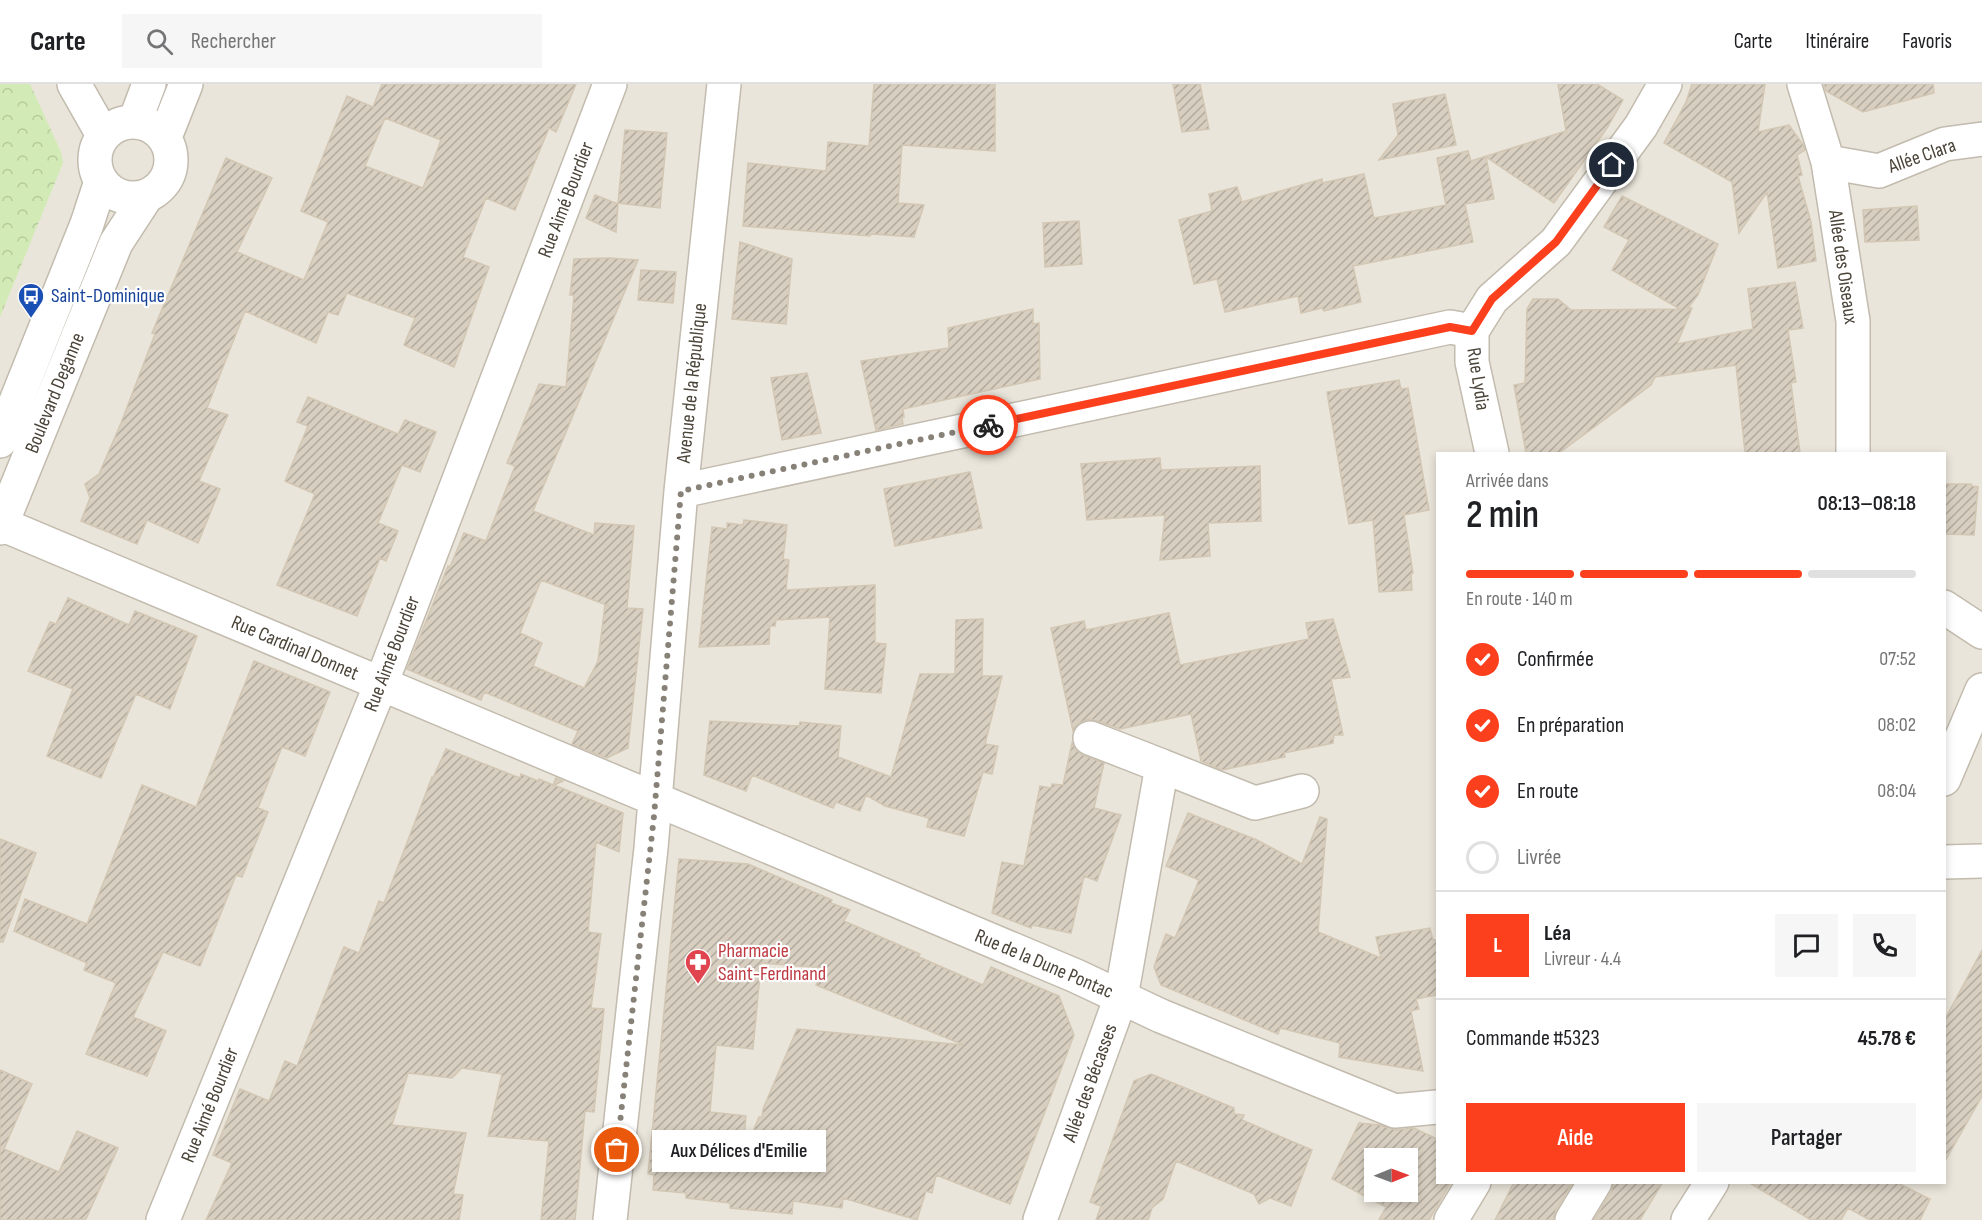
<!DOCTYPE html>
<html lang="fr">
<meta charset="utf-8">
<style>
body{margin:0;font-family:"Sofia Sans Condensed",sans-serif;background:#f6f6f6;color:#202124;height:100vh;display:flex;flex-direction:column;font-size:22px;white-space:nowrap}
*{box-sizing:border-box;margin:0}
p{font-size:20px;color:#757577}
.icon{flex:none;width:33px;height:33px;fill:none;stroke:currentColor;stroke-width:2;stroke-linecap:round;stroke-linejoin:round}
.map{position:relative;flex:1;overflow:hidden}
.drawer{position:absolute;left:1436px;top:368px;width:510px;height:732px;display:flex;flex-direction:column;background:#fff;border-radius:0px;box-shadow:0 3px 9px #0003}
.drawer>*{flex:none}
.needle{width:39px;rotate:89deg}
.tools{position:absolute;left:1364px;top:1064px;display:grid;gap:12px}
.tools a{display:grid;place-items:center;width:54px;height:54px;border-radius:0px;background:#fff;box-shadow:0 3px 9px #0003;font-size:30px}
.pin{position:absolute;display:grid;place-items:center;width:51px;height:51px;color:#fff;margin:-26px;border:3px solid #fff;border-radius:50%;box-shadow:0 2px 6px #0007}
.courier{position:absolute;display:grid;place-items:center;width:60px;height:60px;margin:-30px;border:4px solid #fc3f1d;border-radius:50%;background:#fff;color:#222;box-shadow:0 2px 8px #0007}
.bubble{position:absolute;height:42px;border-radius:0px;background:#fff;box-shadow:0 3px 9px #0003;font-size:20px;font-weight:600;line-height:42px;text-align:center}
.headline em{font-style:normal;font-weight:600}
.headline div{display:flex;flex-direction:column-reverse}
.headline{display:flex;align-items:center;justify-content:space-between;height:102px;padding:0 30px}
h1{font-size:39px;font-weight:600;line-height:45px}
.bar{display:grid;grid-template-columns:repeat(4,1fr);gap:9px 6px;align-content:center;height:72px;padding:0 30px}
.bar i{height:8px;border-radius:4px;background:#e0e0e0}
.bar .on{background:#fc3f1d}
.bar p{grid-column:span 4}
.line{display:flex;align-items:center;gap:15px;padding:0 30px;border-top:2px solid #e0e0e0}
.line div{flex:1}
.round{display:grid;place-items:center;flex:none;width:63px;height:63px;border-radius:0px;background:#f6f6f6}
ol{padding:0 30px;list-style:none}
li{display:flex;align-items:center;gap:18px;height:66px}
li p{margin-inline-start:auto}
li .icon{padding:6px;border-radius:50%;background:#fc3f1d;color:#fff;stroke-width:4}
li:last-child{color:#757577}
li i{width:33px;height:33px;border:3px solid #e0e0e0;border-radius:50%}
.button{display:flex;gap:12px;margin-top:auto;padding:12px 30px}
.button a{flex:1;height:69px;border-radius:0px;background:#fc3f1d;color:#fff;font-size:24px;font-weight:600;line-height:69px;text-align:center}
.button a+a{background:#f6f6f6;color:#202124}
header{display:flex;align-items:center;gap:36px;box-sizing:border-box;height:84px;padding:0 30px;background:#fff;border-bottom:2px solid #e0e0e0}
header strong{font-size:28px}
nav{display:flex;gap:33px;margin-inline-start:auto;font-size:21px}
.search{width:420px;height:54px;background:#f6f6f6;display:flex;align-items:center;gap:15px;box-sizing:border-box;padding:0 21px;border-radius:0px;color:#757577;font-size:22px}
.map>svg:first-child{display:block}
.residential{fill:#eae5da;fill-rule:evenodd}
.forest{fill:url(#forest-crowns)}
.building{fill:url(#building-hatch);stroke:#d3c7b4;stroke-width:1.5;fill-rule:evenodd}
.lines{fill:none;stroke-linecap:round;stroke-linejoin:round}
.minor-casing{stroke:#c2bbae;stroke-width:36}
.tertiary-casing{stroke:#c2bbae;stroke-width:36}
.minor{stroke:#fff;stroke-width:33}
.tertiary{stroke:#fff;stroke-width:33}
.done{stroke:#878178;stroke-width:6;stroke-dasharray:0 10.8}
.route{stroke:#fc3f1d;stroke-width:8}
.labels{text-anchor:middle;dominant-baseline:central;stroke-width:4.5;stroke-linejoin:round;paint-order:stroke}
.street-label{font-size:20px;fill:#4b4439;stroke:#fff}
.transit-label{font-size:20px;fill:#164399;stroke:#fff;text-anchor:start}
.health-label{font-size:20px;fill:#be3a42;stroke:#fff;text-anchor:start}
</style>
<header>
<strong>Carte</strong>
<div class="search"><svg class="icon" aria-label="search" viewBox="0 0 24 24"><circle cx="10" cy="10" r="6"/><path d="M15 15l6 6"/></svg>Rechercher</div>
<nav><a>Carte</a><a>Itinéraire</a><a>Favoris</a></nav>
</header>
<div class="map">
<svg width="1982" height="1136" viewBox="0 0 1982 1136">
<defs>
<pattern id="forest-crowns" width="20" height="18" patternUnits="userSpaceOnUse" patternTransform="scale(1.5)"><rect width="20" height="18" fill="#d2eab5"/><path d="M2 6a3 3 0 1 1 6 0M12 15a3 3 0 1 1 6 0" fill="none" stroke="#b6ca9c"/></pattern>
<pattern id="building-hatch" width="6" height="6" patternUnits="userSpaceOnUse" patternTransform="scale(1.5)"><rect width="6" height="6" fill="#d8cfc1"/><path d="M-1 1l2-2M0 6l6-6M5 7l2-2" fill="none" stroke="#b1aa9e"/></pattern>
</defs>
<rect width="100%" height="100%" fill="#f6f3ec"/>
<!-- residential -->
<path class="residential" d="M0,0h1982v1136h-1982zM1437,369h507v729h-507zM1374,1074h33v33h-33z"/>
<!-- forest -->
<path class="forest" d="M0,0h30l31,68 2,11 -63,154z"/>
<!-- building -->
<path class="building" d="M382,0h194l-20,48 -7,-4 -34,82 -29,-12 -23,59 26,10 -35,100 -50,-22 11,-27 -68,-25 -9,22 -10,-3 -12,31 -71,-32 -38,97 21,7 -29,66 21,8 -22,54 -51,-23 -10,24 -56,-23 9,-23 -5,-14 14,-10 22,-51 34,-89 -3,-1 74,-175 46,20 -35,74 67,28 24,-58 -27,-11 46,-115 26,11zM385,34l56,22 -18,48 -58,-22z
M874,0h121v67l-93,-6 -4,58 26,2 -10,32 -43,-3 -1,2 -127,-10 5,-63 78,8 2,-29 41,4z
M1173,0h27l9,45 -27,3z
M1558,0h39l26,16 -16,28 -53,75 -68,-46 8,42 -29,5 8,38 -120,24 8,36 -37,9 -2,-3 -21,5 -3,-17 -73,16 -8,-33 -23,5 -15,-64 33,-9 -3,-17 28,-7 5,15 80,-23v4l42,-9 10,44 72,-13 -9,-47 31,-7 3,10 95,-30z
M1692,0h73l-7,48 31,-7 15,21 1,4 -8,5 5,20 -4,1 13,46 5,39 -38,7 -11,-76 -28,41 -7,-51 -68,-39 22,-41z
M1824,0h109l1,9 -71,19 -37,-21z
M1445,10l11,51 -77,15 19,-25 -5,-31z
M625,46l42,3 -7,75 -42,-5z
M595,111l23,9 -2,28 -30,-14z
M1622,112l96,48 -20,51 -10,13h4l-15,36 76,-15 -5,-40 47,-7 8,46 -15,2 8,52 -5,1 9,70h-55l-9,-88 -81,12 -4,8 -92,68h-33l-12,-68 11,-2 2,-74 6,-10h25l13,11 109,-1 -68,-39 17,-30 -25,-13z
M1917,122l2,34 -54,2 -2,-32z
M1079,137l3,43 -37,3 -2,-44z
M740,158l52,17 -6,65 -54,-5z
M609,174l29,2 -105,251 61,24 1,-12 39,3 -7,82 16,1 -15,139 -21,10 -35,-14 6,-13 -94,-39 -3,8 -74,-31 41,-103 2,1 14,-34 22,8 29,-75 -8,-3 32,-79 27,3 8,-92h-4l4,-36zM541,496l68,26 -4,-1 -7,56 -14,27 -51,-22 9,-23 -22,-10z
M641,186l35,2 -3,31 -35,-3z
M1033,225v15l6,-1 1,56 -137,30 1,8h-2l1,7 -27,6 -15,-69 88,-13 -1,-20z
M807,289l14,60 -39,7 -11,-62z
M1399,296l2,9 7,-1 21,122 -25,5 9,58 -2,1 1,16 -33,2 -6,-72 -24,4 -22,-132z
M308,313l90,37 7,-14 31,12 -16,40 -18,-7 -24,58 20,8 -12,30 -6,-3 -23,58 -80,-31 38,-91 -30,-13 23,-55 -11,-4z
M1160,374l1,12 99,-4 1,55 -53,2 2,33 -50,4 5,-45 -78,5 -6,-56z
M970,388l12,56 -87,18 -11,-57z
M1944,400h27l1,2 6,1 -4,48 -30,-1z
M744,436l43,5 -4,34 6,1 -3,30 89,-5v58l11,1 -5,49 -56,-4 5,-72 -54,3 -1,6h-5l-1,18 -70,3 13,-120 15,2v-6l16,2z
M68,514l61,27 6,-14 62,25 -27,73 -34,-15 -35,84 -54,-22 26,-67 -45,-18 22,-49 6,2z
M1169,529l11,52 129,-26 -3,-16 27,-4 17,58 -19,2 12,56h-9l-1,8 -49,10 1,4 -63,13 -21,-9 -10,-47 -71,15 -23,-8 -9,-2 -9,4 -6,8 -22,-103 33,-7 2,9z
M983,535l-1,57h20l-17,68 13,2 -6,28 -9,-2 -19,64 -37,-9 2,-9 -44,-12 -19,-11 -6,16 -24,-9 -3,6 -81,-33 -6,16 -42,-16 6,-54 89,5 1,-4 41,4 -3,31 53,20 29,-103h35l1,-54z
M254,577l76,31 -25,64 -23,-9 -24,61 10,4 -26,65 -6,-2 -36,91 -37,-14 -30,65 33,14 -19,45 -61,-22 30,-71 -32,-13 3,-7 -73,-32 11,-32 62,25 55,-139 54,22z
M1072,659l4,7 7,5 21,8 -10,45 27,7 -24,66 -13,-5 -13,57 -39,-8 -1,3 -39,-15 10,-51 22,4 16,-80 11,2 1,-4 11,1z
M446,665l74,29 1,-4 17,7 1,-2 14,6 3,-7 7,3 -9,4 69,28 -4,39 -23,-10 -8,90 13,2 -10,74 13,1 -10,103 -9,-1 -10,109h-34l8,-79 -61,-5 14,-62 -40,-6 -10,10 -44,-5 -16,52 74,8 -13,61 10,1 -4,25h-253l26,-57 -19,-8 27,-66 29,12 16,-40 12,5 47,-119 15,6 20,-52 5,2 48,-126 1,1z
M1188,729l69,27 45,24 18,-47 7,2 -9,113 63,26 -5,-21 54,-9 3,12h4v55l-21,4 3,10 -8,2 12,60 -84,-14 1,-14 -60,-15 -2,6 -117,-49 -7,-18 3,-9 9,-24 9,4 24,-58 -33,-14z
M0,755l36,14 -33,89h-3z
M679,775l69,5 84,36 -1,3 19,7 -6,11 76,33 -1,3 64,28 8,-18 68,29 15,39 -64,169 -74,-29 -4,18 -6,-2 -9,29 -74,-22 -1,10 -49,-7 -1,13 -62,-6v-5l-44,-5v-5l-33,-3 1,-15 -6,-1zM761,879l62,5 -7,17 148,60 -167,-16 -34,80 -1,8h-3l-17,41 4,-42 -36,-4 6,-67 37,4z
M1982,866v146l-38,67v-142z
M0,986l32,14 -28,65 55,23 18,-41 41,17 -32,71 -86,1z
M1151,990l83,34v6l10,1 -2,5 70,30 -21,56 -21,-8 -11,6 -5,-10 -78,-33 -13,38 -11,9 -4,12h-52l5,-14 -11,-4 44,-121z
M1359,1039l21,2 16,5 18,-2 23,11v43h14l-22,38h-50l7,-13 -54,-28zM1374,1074h33v33h-33z
M1514,1098h59l-17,28 -3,10h-58z
M1614,1098h49l-23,38h-46l17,-28z
M1748,1098h148l34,17 -10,21h-50l-22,-12 -7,12h-30z"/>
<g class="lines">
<!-- minor casing -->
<g class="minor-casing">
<path id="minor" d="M1804,0l24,78 25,159v132
M1828,78l51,9 66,-27 37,-5
M1492,369l-20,-91v-31l20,-32 64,-57 85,-116 24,-42
M681,407l769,-164 22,4
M1,440l1075,452 85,40 234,95 42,-4
M1944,523l38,25
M1090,654l72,28
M1944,695l38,-89
M1944,778l38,-1
M163,1136l218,-536 229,-600
M610,1136l41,-372 30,-357 43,-407
M1040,1136l81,-223 41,-231 93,37 47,-12
M1451,1136l23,-38
M1572,1136l23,-38
M1688,1136l24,-38"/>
</g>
<!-- tertiary casing -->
<g class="tertiary-casing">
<path id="tertiary" d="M74,0l29,51
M135,37l14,-37
M95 76a38 38 0 1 1 76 0a38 38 0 1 1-76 0Z
M165,53l21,-53
M0,357l87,-217 14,-43
M0,444l116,-285 30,-46"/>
</g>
<!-- minor -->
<use href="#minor" class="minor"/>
<!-- tertiary -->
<use href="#tertiary" class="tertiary"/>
</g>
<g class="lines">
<!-- done -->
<path class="done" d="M617,1066l37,-334 27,-325 307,-66"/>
<!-- route -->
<path class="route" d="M988,341l462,-98 22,4 20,-32 64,-57 56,-77"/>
</g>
<!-- icons -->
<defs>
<g id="bus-pin" transform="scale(1.35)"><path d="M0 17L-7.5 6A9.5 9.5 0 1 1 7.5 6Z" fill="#1a4fb4" stroke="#fff"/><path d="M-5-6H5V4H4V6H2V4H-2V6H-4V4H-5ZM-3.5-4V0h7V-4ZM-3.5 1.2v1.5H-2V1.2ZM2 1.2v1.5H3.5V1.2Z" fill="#fff"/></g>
<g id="pharmacy-pin" transform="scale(1.35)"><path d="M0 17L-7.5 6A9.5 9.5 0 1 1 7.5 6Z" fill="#e0444e" stroke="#fff"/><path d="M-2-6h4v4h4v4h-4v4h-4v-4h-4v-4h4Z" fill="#fff"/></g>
</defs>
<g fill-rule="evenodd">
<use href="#bus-pin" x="31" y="212"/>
<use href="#pharmacy-pin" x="698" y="878"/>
</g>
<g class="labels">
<!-- street labels -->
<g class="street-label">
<text transform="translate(1922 72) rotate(-19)">Allée Clara</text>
<text transform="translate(566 116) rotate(-69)">Rue Aimé Bourdier</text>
<text transform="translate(1843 183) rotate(82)">Allée des Oiseaux</text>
<text transform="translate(1478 295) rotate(81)">Rue Lydia</text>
<text transform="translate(692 299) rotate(-84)">Avenue de la République</text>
<text transform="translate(55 309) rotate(-68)">Boulevard Deganne</text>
<text transform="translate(295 564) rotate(23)">Rue Cardinal Donnet</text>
<text transform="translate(392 570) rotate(-69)">Rue Aimé Bourdier</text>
<text transform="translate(1044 880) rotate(23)">Rue de la Dune Pontac</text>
<text transform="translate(1090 999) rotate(-70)">Allée des Bécasses</text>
<text transform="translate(210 1021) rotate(-68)">Rue Aimé Bourdier</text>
</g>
<!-- transit labels -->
<g class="transit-label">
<text x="51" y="212">Saint-Dominique</text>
</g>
<!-- health labels -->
<g class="health-label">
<text x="718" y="867">Pharmacie<tspan x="718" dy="23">Saint-Ferdinand</tspan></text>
</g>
</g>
</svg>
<div class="tools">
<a><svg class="needle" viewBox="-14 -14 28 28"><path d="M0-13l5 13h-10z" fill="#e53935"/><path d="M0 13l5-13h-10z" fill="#757577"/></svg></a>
</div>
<div class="pin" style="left:617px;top:1066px;background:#ea580c"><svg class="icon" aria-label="bag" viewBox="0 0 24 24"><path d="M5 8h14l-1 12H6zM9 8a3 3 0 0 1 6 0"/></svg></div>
<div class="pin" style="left:1612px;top:81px;background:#1f2937"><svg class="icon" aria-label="home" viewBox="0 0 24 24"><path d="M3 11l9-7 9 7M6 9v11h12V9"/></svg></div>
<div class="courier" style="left:988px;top:341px"><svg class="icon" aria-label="bike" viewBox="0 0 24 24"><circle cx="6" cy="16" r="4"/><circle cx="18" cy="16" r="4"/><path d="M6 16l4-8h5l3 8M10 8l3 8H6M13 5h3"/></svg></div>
<div class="bubble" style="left:652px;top:1046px;width:174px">Aux Délices d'Emilie</div>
<section class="drawer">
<div class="headline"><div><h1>2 min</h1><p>Arrivée dans</p></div><em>08:13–08:18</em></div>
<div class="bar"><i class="on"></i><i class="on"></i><i class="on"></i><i></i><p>En route · 140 m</p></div>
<ol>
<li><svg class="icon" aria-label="check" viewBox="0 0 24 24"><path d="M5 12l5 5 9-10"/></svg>Confirmée<p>07:52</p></li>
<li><svg class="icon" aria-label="check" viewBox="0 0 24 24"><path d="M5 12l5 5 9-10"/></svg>En préparation<p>08:02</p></li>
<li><svg class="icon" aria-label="check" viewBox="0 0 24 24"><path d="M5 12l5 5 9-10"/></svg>En route<p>08:04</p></li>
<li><i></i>Livrée</li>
</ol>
<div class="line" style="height:108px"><b class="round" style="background:#fc3f1d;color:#fff">L</b><div><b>Léa</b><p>Livreur · 4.4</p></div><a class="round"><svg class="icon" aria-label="chat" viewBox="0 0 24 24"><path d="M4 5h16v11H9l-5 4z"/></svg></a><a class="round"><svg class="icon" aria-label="phone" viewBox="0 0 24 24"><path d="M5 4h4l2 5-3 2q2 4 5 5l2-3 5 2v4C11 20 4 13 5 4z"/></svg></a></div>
<div class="line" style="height:78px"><div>Commande #5323</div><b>45.78 €</b></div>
<div class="button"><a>Aide</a><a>Partager</a></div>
</section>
</div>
